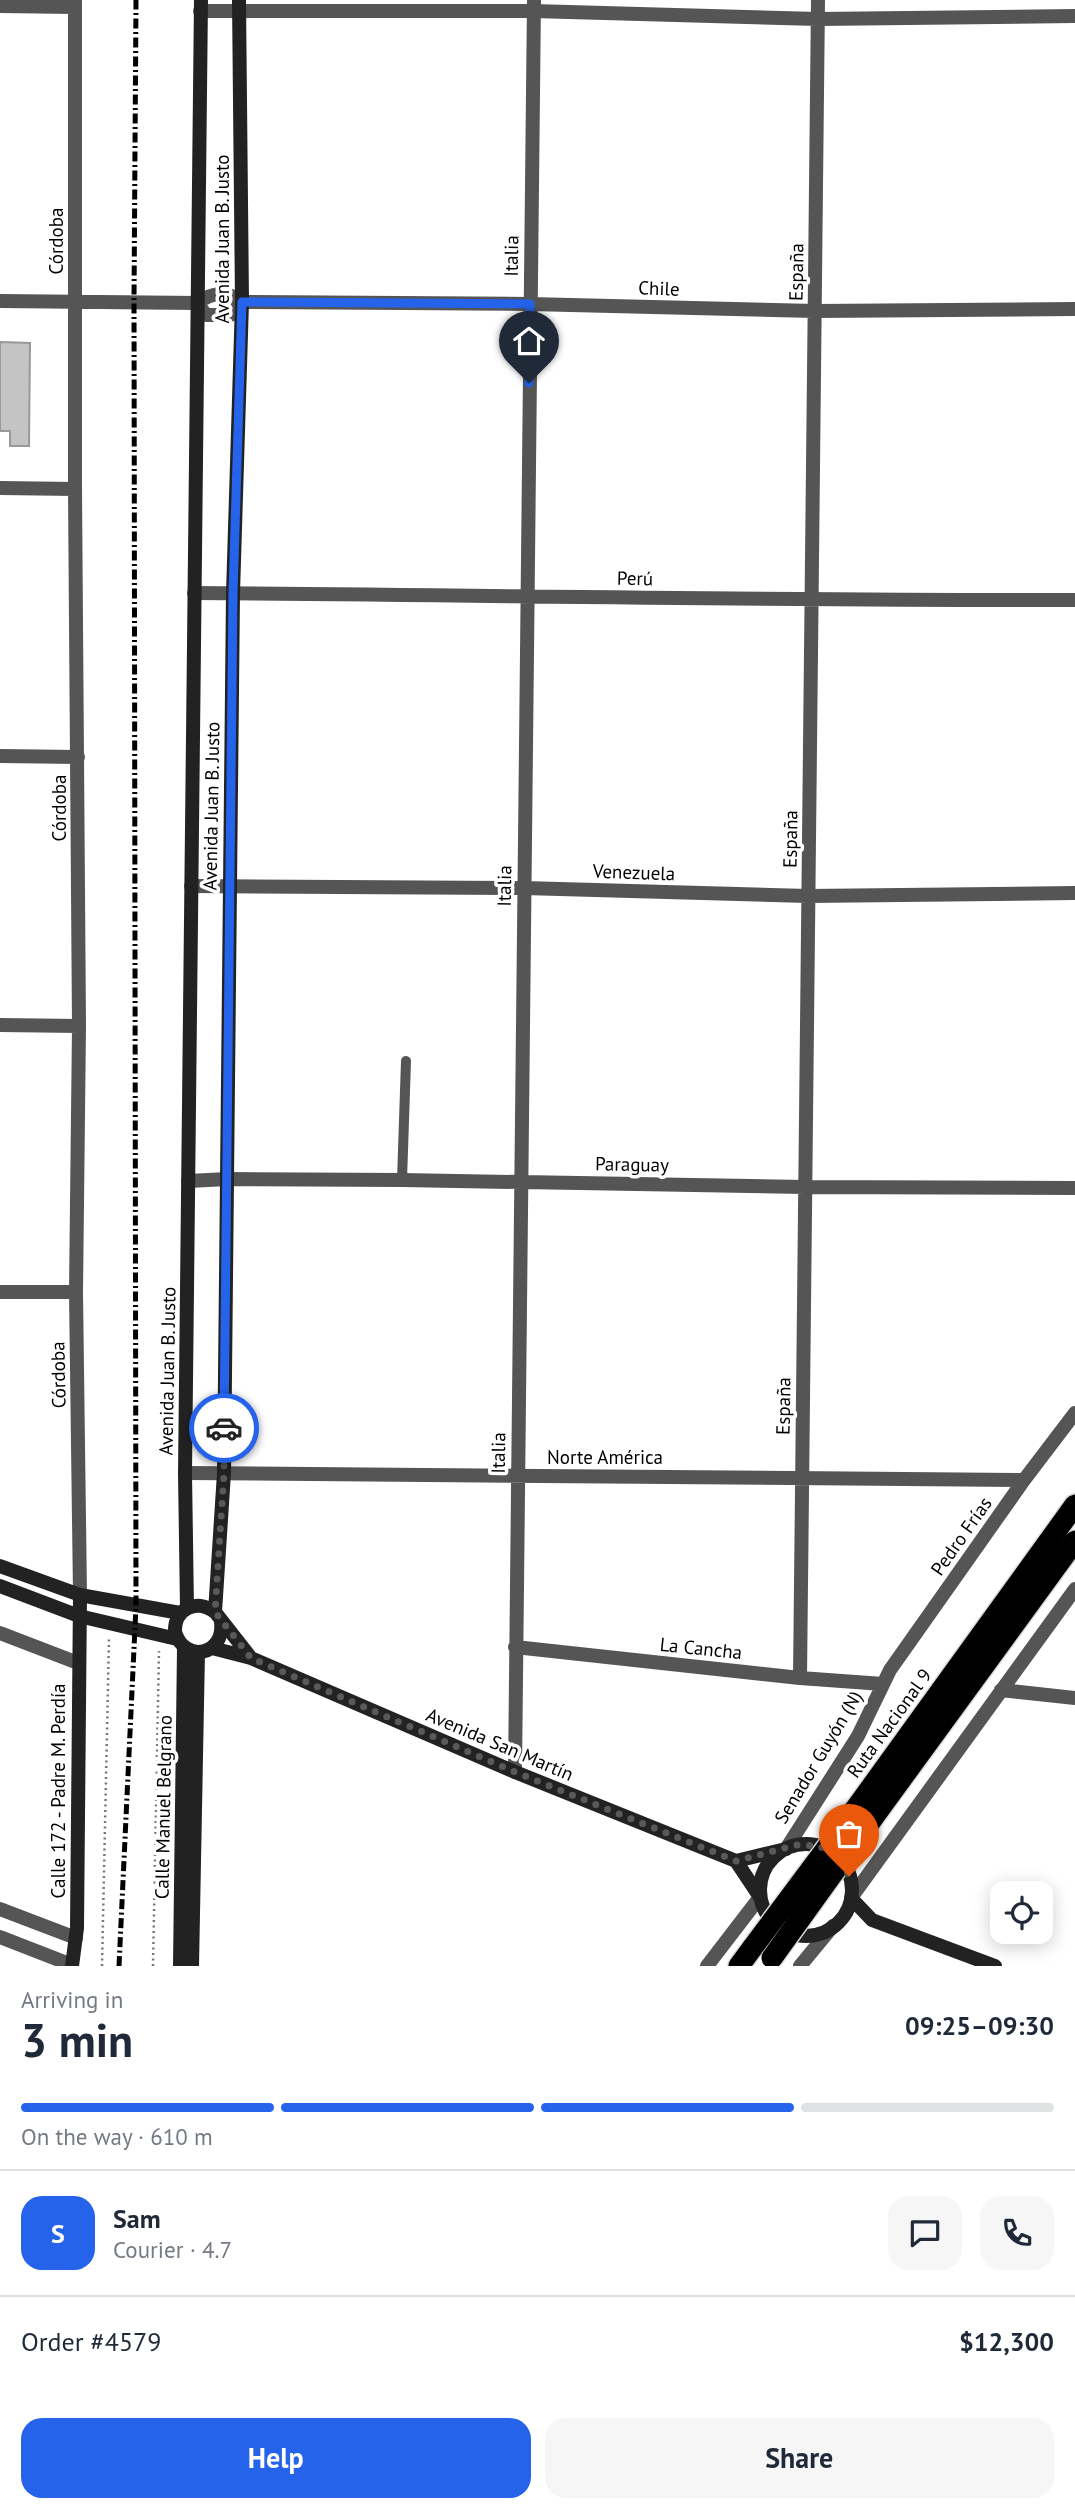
<!DOCTYPE html>
<meta charset="utf-8">
<style>
body{margin:0;font-family:"PT Sans",sans-serif;background:#f6f6f7;color:#1f2937;height:100vh;display:flex;flex-direction:column;font-size:26px;white-space:nowrap}
*{box-sizing:border-box;margin:0}
p{font-size:23px;color:#747a83}
.icon{flex:none;width:38px;height:38px;fill:none;stroke:currentColor;stroke-width:2;stroke-linecap:round;stroke-linejoin:round}
.map{position:relative;height:1966px;overflow:hidden}
.details{display:flex;flex-direction:column;background:#fff;flex:1}
.details>*{flex:none}
.controls{position:absolute;left:990px;top:1881px;display:grid;gap:14px}
.controls a{display:grid;place-items:center;width:63px;height:63px;border-radius:14px;background:#fff;box-shadow:0 4px 18px #0003;font-size:35px}
.pin{position:absolute;display:grid;place-items:center;width:60px;height:60px;color:#fff;margin:-72px -30px;border-radius:50% 50% 50% 0;rotate:-45deg;box-shadow:0 0 7px #0007}
.pin .icon{rotate:45deg}
.courier{position:absolute;display:grid;place-items:center;width:70px;height:70px;margin:-35px;border:5px solid #2563eb;border-radius:50%;background:#fff;color:#222;box-shadow:0 2px 9px #0007}
.summary em{font-style:normal;font-weight:700}
.summary div{display:flex;flex-direction:column-reverse}
.summary{display:flex;align-items:center;justify-content:space-between;height:119px;padding:0 21px}
h1{font-size:46px;font-weight:700;line-height:52px}
.bar{display:grid;grid-template-columns:repeat(4,1fr);gap:10px 7px;align-content:center;height:84px;padding:0 21px}
.bar i{height:9px;border-radius:5px;background:#e0e1e3}
.bar .on{background:#2563eb}
.bar p{grid-column:span 4}
.line{display:flex;align-items:center;gap:18px;padding:0 21px;border-top:2px solid #e0e1e3}
.line div{flex:1}
.round{display:grid;place-items:center;flex:none;width:74px;height:74px;border-radius:21px;background:#f6f6f7}
.button{display:flex;gap:14px;margin-top:auto;padding:14px 21px}
.button a{flex:1;height:80px;border-radius:21px;background:#2563eb;color:#fff;font-size:28px;font-weight:700;line-height:80px;text-align:center}
.button a+a{background:#f6f6f7;color:#1f2937}
.map>svg:first-child{display:block}
.building{fill:#c4c4c4;stroke:#999;stroke-width:2}
.lines{fill:none;stroke-linecap:round;stroke-linejoin:round}
.highway-casing{stroke:#dbdbdb;stroke-width:24}
.path{stroke:#777;stroke-width:2.5;stroke-dasharray:2 3.5;stroke-linecap:butt}
.lane{stroke:#555;stroke-width:10}
.street{stroke:#555;stroke-width:14}
.secondary{stroke:#222;stroke-width:14}
.highway{stroke:#000;stroke-width:21}
.rail{stroke:#000;stroke-width:5;stroke-dasharray:10 3.5 2 3.5;stroke-linecap:butt}
.highway-bridge-casing{stroke:#dbdbdb;stroke-width:24;stroke-linecap:butt}
.highway-bridge{stroke:#000;stroke-width:21}
.done{stroke:#595959;stroke-width:7;stroke-dasharray:0 12.6}
.route{stroke:#2563eb;stroke-width:9}
.labels{text-anchor:middle;dominant-baseline:central;stroke-width:7;stroke-linejoin:round;paint-order:stroke}
.street-label{font-size:19px;fill:#000;stroke:#fff}
</style>
<div class="map">
<svg width="1075" height="1966" viewBox="0 0 1075 1966">
<rect width="100%" height="100%" fill="#fff"/>
<!-- building -->
<path class="building" d="M0,342l30,1 -1,103h-19v-15h-10z"/>
<g class="lines">
<!-- highway casing -->
<g class="highway-casing">
<path id="highway" d="M838,1833l237,-328
M854,1844l221,-303
M739,1966l14,-19"/>
</g>
<!-- path -->
<path class="path" d="M102,1966l7,-328
M153,1966l6,-315"/>
<!-- lane -->
<path class="lane" d="M402,1180l4,-119"/>
<!-- street -->
<path class="street" d="M75,0v489l4,537 -3,266 4,303
M0,6l75,1
M200,11h333l285,8 257,-3
M0,301l197,2c16,-11 29,-13 45,-1l288,2 285,7 260,-2
M197,303l9,12h25l11,-13
M0,488l75,1
M194,593c294,2 587,8 881,7
M0,756l78,1
M191,886l333,2 284,8 267,-3
M0,1025l79,1
M188,1181l40,-2 174,1 403,7 270,1
M0,1292h76
M185,1473l839,7
M0,1633l78,30
M515,1647l285,31 83,6
M800,1678l18,-1678
M1001,1690l74,8
M515,1772l19,-1772
M786,1849l72,-113 32,-66 134,-190 51,-67
M851,1898l224,-309
M0,1909l76,29
M0,1937l72,28
M707,1966l53,-69
M800,1966l33,-40"/>
<!-- secondary -->
<path class="secondary" d="M0,1566l80,29 100,18
M0,1586l79,30 98,23
M187,1608l-2,-135 16,-1473
M215,1612l9,-139 9,-880 9,-291 -3,-302
M221,1622c4,33 -36,42 -46,10 -1,-23 21,-34 40,-20l36,46
M212,1648l39,10 264,114 221,89 50,-12
M760 1890a46 46 0 1 1 92 0a46 46 0 1 1-92 0Z
M736,1861l24,36
M851,1898l21,22 123,46
M72,1966l5,-38 3,-333
M180,1966l4,-318
M192,1966l6,-314"/>
<!-- highway -->
<use href="#highway" class="highway"/>
<!-- rail -->
<path class="rail" d="M119,1966l17,-360 -2,-1305 2,-301"/>
<!-- highway-bridge casing -->
<g class="highway-bridge-casing">
<path id="highway-bridge" d="M753,1947l85,-114
M772,1958l82,-114"/>
</g>
<!-- highway-bridge -->
<use href="#highway-bridge" class="highway-bridge"/>
</g>
<g class="lines">
<!-- done -->
<path class="done" d="M224,1428v45l-9,139 36,46 264,114 221,89 60,-16 23,1 19,11 11,19"/>
<!-- route -->
<path class="route" d="M224,1428l9,-835 9,-291 288,2 -1,79"/>
</g>
<g class="labels">
<!-- street labels -->
<g class="street-label">
<text transform="translate(222 239) rotate(-90)">Avenida Juan B. Justo</text>
<text transform="translate(56 241) rotate(-90)">Córdoba</text>
<text transform="translate(511 256) rotate(-89)">Italia</text>
<text transform="translate(796 272) rotate(-89)">España</text>
<text transform="translate(659 288) rotate(2)">Chile</text>
<text transform="translate(635 578) rotate(1)">Perú</text>
<text transform="translate(211 806) rotate(-89)">Avenida Juan B. Justo</text>
<text transform="translate(59 808) rotate(-90)">Córdoba</text>
<text transform="translate(790 839) rotate(-89)">España</text>
<text transform="translate(634 872) rotate(2)">Venezuela</text>
<text transform="translate(504 886) rotate(-89)">Italia</text>
<text transform="translate(632 1164) rotate(1)">Paraguay</text>
<text transform="translate(167 1371) rotate(-89)">Avenida Juan B. Justo</text>
<text transform="translate(58 1375) rotate(-91)">Córdoba</text>
<text transform="translate(783 1406) rotate(-89)">España</text>
<text transform="translate(498 1453) rotate(-89)">Italia</text>
<text x="605" y="1457">Norte América</text>
<text transform="translate(961 1536) rotate(-55)">Pedro Frías</text>
<text transform="translate(701 1648) rotate(6)">La Cancha</text>
<text transform="translate(889 1723) rotate(-54)">Ruta Nacional 9</text>
<text transform="translate(500 1744) rotate(23)">Avenida San Martín</text>
<text transform="translate(818 1757) rotate(-59)">Senador Guyón (N)</text>
<text transform="translate(58 1791) rotate(-90)">Calle 172 - Padre M. Perdía</text>
<text transform="translate(163 1807) rotate(-89)">Calle Manuel Belgrano</text>
</g>
</g>
</svg>
<div class="controls">
<a><svg class="icon" aria-label="locate" viewBox="0 0 24 24"><circle cx="12" cy="12" r="6"/><path d="M12 2v4M12 18v4M2 12h4M18 12h4"/></svg></a>
</div>
<div class="pin" style="left:849px;top:1876px;background:#ea580c"><svg class="icon" aria-label="bag" viewBox="0 0 24 24"><path d="M5 8h14l-1 12H6zM9 8a3 3 0 0 1 6 0"/></svg></div>
<div class="pin" style="left:529px;top:383px;background:#1f2937"><svg class="icon" aria-label="home" viewBox="0 0 24 24"><path d="M3 11l9-7 9 7M6 9v11h12V9"/></svg></div>
<div class="courier" style="left:224px;top:1428px"><svg class="icon" aria-label="car" viewBox="0 0 24 24"><path d="M5 17H2v-5l4-1 3-4h7l3 4 3 1v5h-3M9 17h6M6 11h13"/><circle cx="7" cy="17" r="2"/><circle cx="17" cy="17" r="2"/></svg></div>
</div>
<section class="details">
<div class="summary"><div><h1>3 min</h1><p>Arriving in</p></div><em>09:25–09:30</em></div>
<div class="bar"><i class="on"></i><i class="on"></i><i class="on"></i><i></i><p>On the way · 610 m</p></div>
<div class="line" style="height:126px"><b class="round" style="background:#2563eb;color:#fff">S</b><div><b>Sam</b><p>Courier · 4.7</p></div><a class="round"><svg class="icon" aria-label="chat" viewBox="0 0 24 24"><path d="M4 5h16v11H9l-5 4z"/></svg></a><a class="round"><svg class="icon" aria-label="phone" viewBox="0 0 24 24"><path d="M5 4h4l2 5-3 2q2 4 5 5l2-3 5 2v4C11 20 4 13 5 4z"/></svg></a></div>
<div class="line" style="height:91px"><div>Order #4579</div><b>$12,300</b></div>
<div class="button"><a>Help</a><a>Share</a></div>
</section>
